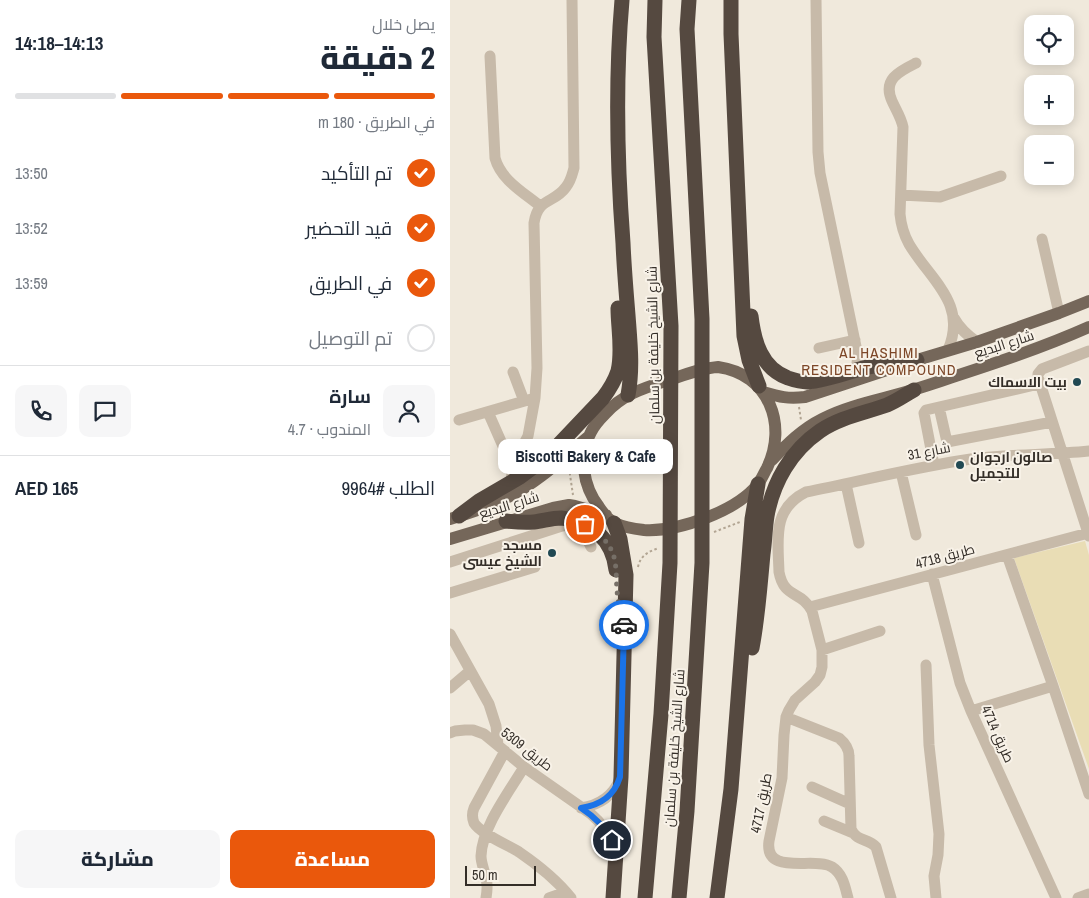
<!DOCTYPE html>
<html lang="ar">
<meta charset="utf-8">
<style>
body{margin:0;font-family:"Archivo Narrow",Cairo,sans-serif;background:#f6f6f7;color:#1f2937;direction:rtl;height:100vh;display:flex;flex-direction:column;font-size:19px;white-space:nowrap}
*{box-sizing:border-box;margin:0}
p{font-size:16px;color:#747a83}
.icon{flex:none;width:28px;height:28px;fill:none;stroke:currentColor;stroke-width:2;stroke-linecap:round;stroke-linejoin:round}
.map{position:relative;flex:1;overflow:hidden;direction:ltr}
.details{display:flex;flex-direction:column;background:#fff;width:450px}
.details>*{flex:none}
.buttons{position:absolute;left:574px;top:15px;display:grid;gap:10px}
.buttons a{display:grid;place-items:center;width:50px;height:50px;border-radius:10px;background:#fff;box-shadow:0 2px 12px #0003;font-size:25px}
.scale{position:absolute;left:15px;bottom:12px;width:71px;box-sizing:border-box;padding-left:5px;border:2px solid #342e28;border-top:0;font-size:14px;line-height:18px;white-space:nowrap;color:#342e28;-webkit-text-stroke:4px #f8f2e8;paint-order:stroke}
.pin{position:absolute;display:grid;place-items:center;width:42px;height:42px;color:#fff;margin:-21px;border:2px solid #fff;border-radius:50%;box-shadow:0 1px 5px #0007}
.courier{position:absolute;display:grid;place-items:center;width:50px;height:50px;margin:-25px;border:4px solid #1a73e8;border-radius:50%;background:#fff;color:#222;box-shadow:0 1px 6px #0007}
.bubble{position:absolute;height:35px;border-radius:10px;background:#fff;box-shadow:0 2px 12px #0003;font-size:16px;font-weight:800;line-height:35px;text-align:center;direction:rtl}
.overview em{font-style:normal;font-weight:800}
.overview div{display:flex;flex-direction:column-reverse}
.overview{display:flex;align-items:center;justify-content:space-between;height:85px;padding:0 15px}
h1{font-size:32px;font-weight:800;line-height:38px}
.bar{display:grid;grid-template-columns:repeat(4,1fr);gap:8px 5px;align-content:center;height:60px;padding:0 15px}
.bar i{height:6px;border-radius:4px;background:#e0e1e3}
.bar .active{background:#ea580c}
.bar p{grid-column:span 4}
.line{display:flex;align-items:center;gap:12px;padding:0 15px;border-top:1px solid #e0e1e3}
.line div{flex:1}
.round{display:grid;place-items:center;flex:none;width:52px;height:52px;border-radius:10px;background:#f6f6f7}
ol{padding:0 15px;list-style:none}
li{display:flex;align-items:center;gap:15px;height:55px}
li p{margin-inline-start:auto}
li .icon{padding:5px;border-radius:50%;background:#ea580c;color:#fff;stroke-width:4}
li:last-child{color:#747a83}
li i{width:28px;height:28px;border:2px solid #e0e1e3;border-radius:50%}
.button{display:flex;gap:10px;margin-top:auto;padding:10px 15px}
.button a{flex:1;height:58px;border-radius:10px;background:#ea580c;color:#fff;font-size:20px;font-weight:800;line-height:58px;text-align:center}
.button a+a{background:#f6f6f7;color:#1f2937}
main{display:flex;flex:1;min-height:0}
.map>svg:first-child{display:block}
.sand{fill:#e9ddb5}
.lines{fill:none;stroke-linecap:round;stroke-linejoin:round}
.path{stroke:#b2a593;stroke-width:2;stroke-dasharray:2.5 2.5;stroke-linecap:butt}
.minor{stroke:#c7baa9;stroke-width:11}
.major{stroke:#75675a;stroke-width:12}
.highway{stroke:#554940;stroke-width:15}
.done{stroke:#766f67;stroke-width:5;stroke-dasharray:0 9}
.route{stroke:#1a73e8;stroke-width:6}
.poi-dot{fill:#214953;stroke:#f8f2e8;stroke-width:2}
.labels{text-anchor:middle;dominant-baseline:central;stroke-width:4;stroke-linejoin:round;paint-order:stroke}
.street-label{font-size:14px;fill:#342e28;stroke:#f8f2e8}
.poi-label{font-size:14px;font-weight:bold;fill:#342e28;stroke:#f8f2e8;text-anchor:end}
.neighbourhood-label{font-size:15px;letter-spacing:1px;fill:#7d4728;stroke:#f8f2e8}
</style>
<main>
<div class="map">
<svg width="639" height="898" viewBox="0 0 639 898">
<rect width="100%" height="100%" fill="#f0e9dc"/>
<!-- sand -->
<path class="sand" d="M635,541l4,14v214l-75,-211z"/>
<g class="lines">
<!-- path -->
<path class="path" d="M349,407l2,13
M119,468l4,27
M264,532l26,-10
M188,567c2,-11 11,-16 21,-19"/>
<!-- minor -->
<path class="minor" d="M366,0l2,152 2,21 38,183 -2,14
M40,56l5,102c6,22 28,34 45,48
M466,63c-16,8 -34,16 -24,38 4,9 9,16 11,26l-3,87c1,11 4,21 9,30 21,36 59,59 39,106
M451,195l39,2 61,-21
M592,239l17,74
M504,318c6,11 13,17 23,24
M369,348l36,-8
M639,351l-47,18 -4,5v3l51,159
M63,372l11,29
M589,384l-100,23 8,35 105,-20
M38,412l22,50 2,10 -1,11
M9,420l76,-22
M58,457c9,-6 16,-11 20,-21l7,-38 2,-30 -3,-145c4,-26 20,-19 32,-36 5,-6 6,-12 8,-19l-2,-168
M484,465l-10,-52 2,-3 13,-3
M451,472l15,63
M396,484l13,59
M557,555l46,131 36,108
M0,562l112,-36 13,-2c7,7 12,13 16,23
M482,574l28,109 11,28 85,187
M0,593l85,-26
M360,607l278,-74
M0,634l39,70 7,22 2,19
M372,650l58,-19
M476,665l3,80 10,89 -1,21 -4,21 2,22
M0,688l20,-17
M521,711l82,-25
M336,717l53,21c6,5 10,10 10,18l2,73c6,13 17,9 25,18l15,51
M0,733l5,-2 10,-1h8l11,4 40,33 67,47c12,10 19,21 25,36
M55,751l-31,57c-2,5 -2,10 0,15 7,11 34,22 45,29 19,13 38,28 52,46
M362,787l38,17
M131,808c19,-3 32,-12 39,-29
M374,821l29,12
M36,898c1,-6 2,-13 0,-19 -1,-8 -5,-15 -5,-23 1,-29 28,-64 43,-89
M99,898l17,-6
M398,898c-3,-11 -5,-24 -16,-31 -17,-11 -68,10 -63,-26l13,-63 2,-43 2,-18 3,-7 6,-10 20,-18 5,-7 2,-8v-17l-10,-39c-11,-21 -28,-12 -33,-39 -1,-33 -7,-63 27,-80 55,-11 110,-25 165,-33 39,-5 79,-4 118,-8
M628,898l11,-4"/>
<!-- major -->
<path class="major" d="M268,367c51,7 70,58 49,101 -3,5 -6,12 -9,16 -21,27 -80,48 -114,46 -9,-1 -21,-3 -29,-7 -7,-3 -12,-10 -16,-16 -16,-21 -21,-51 -8,-75 3,-6 9,-13 14,-18 20,-22 43,-27 70,-36 14,-5 28,-10 43,-11z
M313,392c17,5 25,7 42,5l112,-37 60,-18 82,-29 30,-12
M322,460c15,-16 30,-31 50,-41 29,-15 63,-20 94,-30 58,-19 117,-37 173,-62
M0,519c20,-6 39,-12 58,-22 29,-14 55,-39 80,-60
M0,539l103,-31 16,-3 6,1 31,9"/>
<!-- highway -->
<path class="highway" d="M172,0c-7,81 -5,162 1,243 1,24 3,48 5,72 2,27 5,53 0,80
M281,0v34l13,302 5,24 10,26
M301,316c3,25 10,52 37,62 6,2 13,4 19,4 18,-1 39,-9 56,-14 18,-4 36,-6 54,-8
M9,516l20,-15 41,-24 27,-20 56,-59c6,-8 12,-18 15,-27 5,-20 0,-43 0,-63
M56,521c9,1 18,2 28,1 9,-1 18,-4 27,-4 30,2 52,22 55,52
M302,648c6,-31 8,-63 11,-94 2,-13 2,-26 4,-38 6,-34 24,-65 53,-85 21,-14 45,-18 67,-26 10,-4 18,-10 27,-15
M163,898l8,-121 5,-202 -6,-36 -6,-16
M195,898l16,-184 9,-151 1,-237 -17,-289 1,-37
M229,898l8,-87 15,-248v-244l-15,-290 2,-29
M267,898l14,-109 21,-270 6,-35"/>
</g>
<g class="lines">
<!-- done -->
<path class="done" d="M135,524c11,7 21,15 27,27 5,12 4,26 5,39 1,12 3,23 7,35"/>
<!-- route -->
<path class="route" d="M162,840c-8,-14 -17,-23 -31,-32 20,-3 33,-12 39,-31l4,-149v-3"/>
</g>
<!-- markers -->
<g class="poi-dot">
<circle cx="627" cy="382" r="5"/>
<circle cx="510" cy="465" r="5"/>
<circle cx="102" cy="553" r="5"/>
</g>
<g class="labels">
<!-- street labels -->
<g class="street-label">
<text transform="translate(554 344) rotate(-18)">شارع البديع</text>
<text transform="translate(203 345) rotate(-91)">شارع الشيخ خليفة بن سلمان</text>
<text transform="translate(479 451) rotate(-11)">شارع 31</text>
<text transform="translate(59 505) rotate(-17)">شارع البديع</text>
<text transform="translate(495 556) rotate(-15)">طريق 4718</text>
<text transform="translate(548 734) rotate(66)">طريق 4714</text>
<text transform="translate(224 748) rotate(-86)">شارع الشيخ خليفة بن سلمان</text>
<text transform="translate(77 749) rotate(38)">طريق 5309</text>
<text transform="translate(311 803) rotate(-79)">طريق 4717</text>
</g>
<!-- poi labels -->
<g class="poi-label">
<text x="617" y="382">بيت الاسماك</text>
<text x="520" y="457" text-anchor="start">صالون ارجوان<tspan x="520" dy="16">للتجميل</tspan></text>
<text x="92" y="545">مسجد<tspan x="92" dy="16">الشيخ عيسى</tspan></text>
</g>
<!-- neighbourhood labels -->
<g class="neighbourhood-label">
<text x="429" y="352">AL HASHIMI<tspan x="429" dy="17">RESIDENT COMPOUND</tspan></text>
</g>
</g>
</svg>
<div class="buttons">
<a><svg class="icon" aria-label="locate" viewBox="0 0 24 24"><circle cx="12" cy="12" r="6"/><path d="M12 2v4M12 18v4M2 12h4M18 12h4"/></svg></a>
<a>+</a>
<a>−</a>
</div>
<div class="scale">50 m</div>
<div class="pin" style="left:135px;top:524px;background:#ea580c"><svg class="icon" aria-label="bag" viewBox="0 0 24 24"><path d="M5 8h14l-1 12H6zM9 8a3 3 0 0 1 6 0"/></svg></div>
<div class="pin" style="left:162px;top:840px;background:#1f2937"><svg class="icon" aria-label="home" viewBox="0 0 24 24"><path d="M3 11l9-7 9 7M6 9v11h12V9"/></svg></div>
<div class="courier" style="left:174px;top:625px"><svg class="icon" aria-label="car" viewBox="0 0 24 24"><path d="M5 17H2v-5l4-1 3-4h7l3 4 3 1v5h-3M9 17h6M6 11h13"/><circle cx="7" cy="17" r="2"/><circle cx="17" cy="17" r="2"/></svg></div>
<div class="bubble" style="left:48px;top:439px;width:175px">Biscotti Bakery &amp; Cafe</div>
</div>
<section class="details">
<div class="overview"><div><h1>2 دقيقة</h1><p>يصل خلال</p></div><em>14:13–14:18</em></div>
<div class="bar"><i class="active"></i><i class="active"></i><i class="active"></i><i></i><p>في الطريق · 180 m</p></div>
<ol>
<li><svg class="icon" aria-label="check" viewBox="0 0 24 24"><path d="M5 12l5 5 9-10"/></svg>تم التأكيد<p>13:50</p></li>
<li><svg class="icon" aria-label="check" viewBox="0 0 24 24"><path d="M5 12l5 5 9-10"/></svg>قيد التحضير<p>13:52</p></li>
<li><svg class="icon" aria-label="check" viewBox="0 0 24 24"><path d="M5 12l5 5 9-10"/></svg>في الطريق<p>13:59</p></li>
<li><i></i>تم التوصيل</li>
</ol>
<div class="line" style="height:90px"><a class="round"><svg class="icon" aria-label="person" viewBox="0 0 24 24"><circle cx="12" cy="8" r="4"/><path d="M4 21q1-7 8-7t8 7"/></svg></a><div><b>سارة</b><p>المندوب · 4.7</p></div><a class="round"><svg class="icon" aria-label="chat" viewBox="0 0 24 24"><path d="M4 5h16v11H9l-5 4z"/></svg></a><a class="round"><svg class="icon" aria-label="phone" viewBox="0 0 24 24"><path d="M5 4h4l2 5-3 2q2 4 5 5l2-3 5 2v4C11 20 4 13 5 4z"/></svg></a></div>
<div class="line" style="height:65px"><div>الطلب #9964</div><b>AED 165</b></div>
<div class="button"><a>مساعدة</a><a>مشاركة</a></div>
</section>
</main>
